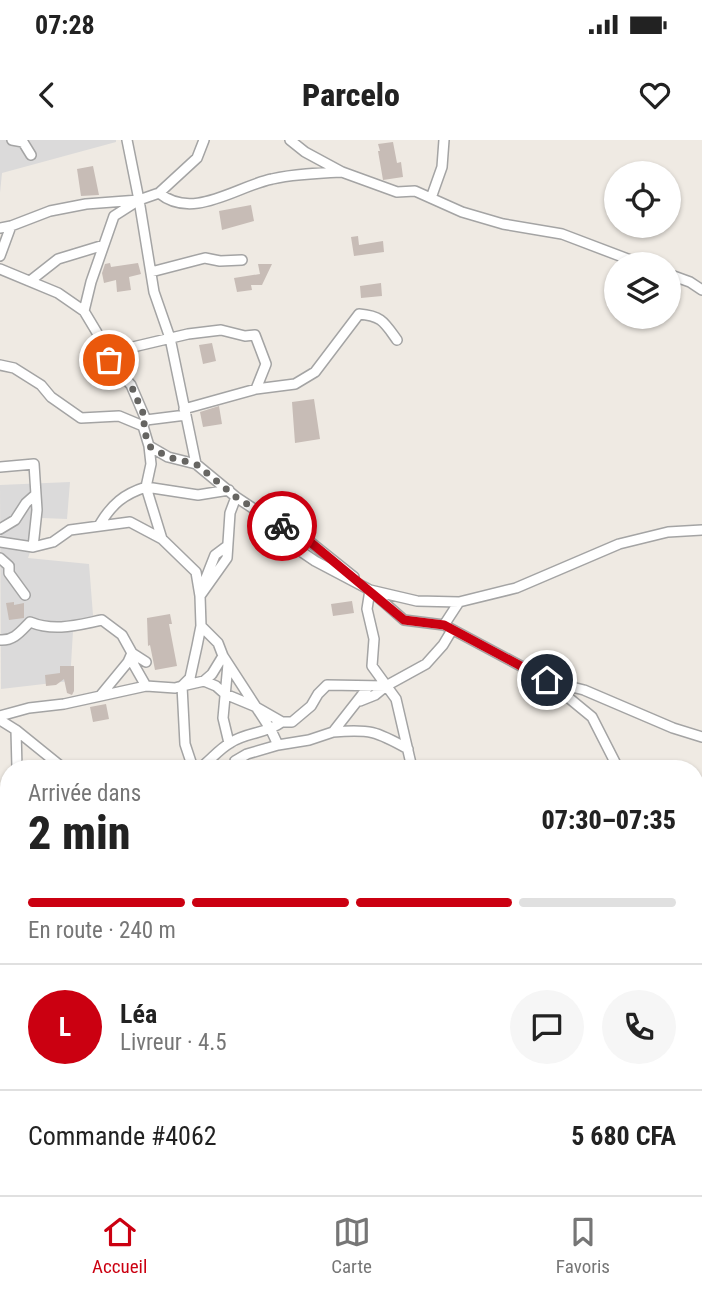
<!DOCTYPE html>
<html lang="fr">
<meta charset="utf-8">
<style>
body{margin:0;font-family:"Roboto Condensed",sans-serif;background:#f6f6f6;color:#222;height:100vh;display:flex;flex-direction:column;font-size:26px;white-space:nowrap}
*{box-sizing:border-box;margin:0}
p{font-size:23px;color:#767676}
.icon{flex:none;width:38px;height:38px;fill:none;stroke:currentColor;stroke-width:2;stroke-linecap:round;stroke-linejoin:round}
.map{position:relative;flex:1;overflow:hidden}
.panel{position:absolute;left:0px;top:620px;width:704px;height:436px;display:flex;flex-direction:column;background:#fff;border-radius:28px 28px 0 0;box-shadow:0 2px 5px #0004}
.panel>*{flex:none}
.controls{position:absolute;left:604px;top:21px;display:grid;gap:14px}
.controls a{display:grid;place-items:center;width:77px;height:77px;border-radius:50%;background:#fff;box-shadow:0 2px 5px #0004;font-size:35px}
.pin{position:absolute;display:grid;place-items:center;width:60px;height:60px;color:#fff;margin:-30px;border:4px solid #fff;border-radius:50%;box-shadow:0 2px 7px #0007}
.courier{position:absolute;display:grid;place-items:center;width:70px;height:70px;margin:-35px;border:5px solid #cb0011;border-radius:50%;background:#fff;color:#222;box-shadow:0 2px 9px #0007}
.head em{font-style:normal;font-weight:800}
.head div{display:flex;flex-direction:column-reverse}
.head{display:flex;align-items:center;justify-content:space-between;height:119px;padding:0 28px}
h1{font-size:46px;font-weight:800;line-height:52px}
.bar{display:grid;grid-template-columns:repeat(4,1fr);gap:10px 7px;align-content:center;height:84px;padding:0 28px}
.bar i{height:9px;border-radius:5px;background:#e0e0e0}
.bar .current{background:#cb0011}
.bar p{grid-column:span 4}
.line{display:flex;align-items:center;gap:18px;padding:0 28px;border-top:2px solid #e0e0e0}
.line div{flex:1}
.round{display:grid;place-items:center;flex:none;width:74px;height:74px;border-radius:37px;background:#f6f6f6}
.status{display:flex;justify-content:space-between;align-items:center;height:49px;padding:0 35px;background:#fff;direction:ltr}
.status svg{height:19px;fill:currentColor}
header{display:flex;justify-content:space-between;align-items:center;height:91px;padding:0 28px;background:#fff;font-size:32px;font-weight:800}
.tab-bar{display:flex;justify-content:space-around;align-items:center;height:98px;border-top:2px solid #e0e0e0;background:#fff;font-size:19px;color:#767676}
.tab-bar a{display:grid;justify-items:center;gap:4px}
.tab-bar .current{color:#cb0011}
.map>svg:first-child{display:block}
.residential{fill:#dbdada}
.building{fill:#c7bcb6}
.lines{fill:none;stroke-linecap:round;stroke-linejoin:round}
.street-casing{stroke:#a4a4a4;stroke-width:12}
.street{stroke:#fff;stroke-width:9}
.done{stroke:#666562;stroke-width:7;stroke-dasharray:0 12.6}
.route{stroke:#cb0011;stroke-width:9}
</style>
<div class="status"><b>07:28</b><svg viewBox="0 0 49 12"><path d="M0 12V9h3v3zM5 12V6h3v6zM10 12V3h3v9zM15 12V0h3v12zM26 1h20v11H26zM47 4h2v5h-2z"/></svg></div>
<header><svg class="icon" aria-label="back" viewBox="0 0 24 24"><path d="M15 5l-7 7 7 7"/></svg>Parcelo<svg class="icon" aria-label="heart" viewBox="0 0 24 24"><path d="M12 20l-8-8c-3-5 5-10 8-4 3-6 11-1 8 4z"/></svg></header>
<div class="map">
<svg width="702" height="1055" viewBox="0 0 702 1055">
<rect width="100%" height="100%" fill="#efeae3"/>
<!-- residential -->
<path class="residential" d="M0,0h116v2l-114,31 -2,20z
M70,342l-3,37 -25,-1 -14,40 61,6 5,64 -21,3 -3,50 -69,8 -1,-204z
M0,839l9,2v205l122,1 -2,8h-129z"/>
<!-- building -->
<path class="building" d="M393,2l4,21 4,-1 2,15 -20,3 -5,-29h2l-2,-7z
M93,26l6,29 -18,1 -4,-27z
M251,65l3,16 -32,9 -3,-19z
M358,96l1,9 24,-4 1,11 -30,4 -3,-19z
M110,123l1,4 27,-4 3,11 -12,3 2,13 -14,2 -1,-12 -12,3 -2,-10 3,-9z
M258,124h14l-10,21h-11l1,5 -15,2 -3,-14 26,-4z
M381,143l1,13 -21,2 -1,-12z
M212,203l4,18 -13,3 -4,-19z
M314,259l6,40 -25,4 -3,-41z
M219,266l3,18 -19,3 -3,-15z
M352,461l2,12 -21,3 -2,-12z
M14,462v3l10,-2v15l-15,2 -3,-17z
M170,474l2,10h-3l8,42 -22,4 -5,-25 -2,1 -1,-28z
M60,526h14v25l-2,4 -5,-2 -3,-14 -8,6 -10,1 -1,-11 15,-2z
M106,564l3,15 -16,3 -3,-15z"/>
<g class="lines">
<!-- street casing -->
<g class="street-casing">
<path id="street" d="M12,0l11,2 8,13
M290,0l15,12 37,20 55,20 18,-1 47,21 41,12 59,10 79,30
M159,53c34,28 78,-7 113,-14 22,-5 46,-6 70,-7
M431,58l11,-31 2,-27
M139,60l15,92 16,46 26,126
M0,88l11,-2 39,-15 36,-7 53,-4 20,-7 38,-35 7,-18
M0,116l11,-30
M0,129l58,24 26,18 21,35 4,14 22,25 15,35 -3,6 6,20 19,11 28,7 40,33 39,26 15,21 25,17 55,29 34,30 40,5 103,55 45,37 26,51
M151,132l54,-14 15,3 22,-1
M668,134l22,8 12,8
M30,141l28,-22 46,-14
M84,171l7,-29 23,-66 25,-16 -12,-60
M105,206l28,1 55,-13 33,-4 24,6 10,-1 11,29 -10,25 -72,20
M0,225l14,3 27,17 10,12 30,21 38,-2 24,10
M256,249l39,-5 20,-12 44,-58c23,2 25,8 38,26
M146,280l40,-5
M0,327l34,-3 3,46 -4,37
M100,384c12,-20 24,-30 46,-37l5,-23 -2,-18
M277,384l32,17 45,36
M0,389l15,-9 11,-17 9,-8
M0,402l33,5 20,-5 17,-12 60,-8 32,17
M0,418l9,8v7l16,22
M202,448l13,-33 12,-9
M200,456l-4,-24 -34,-33 -16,-52 52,8 31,-5
M444,485l15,-23 57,-14 103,-44 49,-12 34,-2
M201,486l17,17 5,13 48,74 7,15
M0,500c14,1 21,-9 30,-18 25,10 47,3 72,-2l20,15 10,18 14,9
M132,513l2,12 12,21
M228,524l-5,54 6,25
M204,541l8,-7 11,-18
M552,542l32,8 89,38 29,9
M100,556l28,-34 4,-9
M360,561l15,-6 11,-9
M0,576l29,-8 35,-4 82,-18 29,2 7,-2 8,-8 7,-32 4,-20 -1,-30 27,-38 3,-45 6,-16
M0,580l16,10 1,38
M16,590l47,38
M333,592c37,-3 43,-1 75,17
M193,628l-8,-24 -3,-58 22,-5 12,5 9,8 29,12 28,16h10l19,-16 7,-12 9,-9 59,1 40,-22 17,-19 9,-15
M200,628c10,-7 19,-19 30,-25 16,-11 36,-9 52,-21
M236,628l-1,-7 12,-7 31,-9 31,-5 24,-8 36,-46
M412,628l-16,-69 -24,-33 2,-27 -7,-30 3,-19 47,11 42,1
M695,698l7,7
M0,744l9,-14
M0,750l9,2
M0,778l9,-5
M0,846l9,-2
M0,958l9,2
M0,1018l9,4
M201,1046l41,9
M559,1046l11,9
M16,1055l2,-9
M107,1055l2,-9"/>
</g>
<!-- street -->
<use href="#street" class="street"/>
</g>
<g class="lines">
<!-- done -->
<path class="done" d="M109,220l22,25 15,35 -3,6 6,20 19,11 28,7 40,33 46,29"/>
<!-- route -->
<path class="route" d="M282,386l27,15 95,79 40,5 103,55"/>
</g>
</svg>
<div class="controls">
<a><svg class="icon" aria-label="locate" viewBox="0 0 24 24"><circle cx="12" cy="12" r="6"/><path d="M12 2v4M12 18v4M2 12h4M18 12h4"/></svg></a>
<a><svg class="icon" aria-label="layers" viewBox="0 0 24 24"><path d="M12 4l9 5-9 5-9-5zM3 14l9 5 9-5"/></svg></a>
</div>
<div class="pin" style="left:109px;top:220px;background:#ea580c"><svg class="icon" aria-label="bag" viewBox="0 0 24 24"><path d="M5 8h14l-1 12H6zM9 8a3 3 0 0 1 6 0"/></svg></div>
<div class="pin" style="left:547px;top:540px;background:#1f2937"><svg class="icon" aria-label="home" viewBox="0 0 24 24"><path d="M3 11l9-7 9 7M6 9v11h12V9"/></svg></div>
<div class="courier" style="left:282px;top:386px"><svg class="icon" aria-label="bike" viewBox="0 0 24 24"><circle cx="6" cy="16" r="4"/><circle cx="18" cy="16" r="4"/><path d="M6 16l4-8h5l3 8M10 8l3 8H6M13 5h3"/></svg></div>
<section class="panel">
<div class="head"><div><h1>2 min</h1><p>Arrivée dans</p></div><em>07:30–07:35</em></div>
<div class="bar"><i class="current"></i><i class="current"></i><i class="current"></i><i></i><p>En route · 240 m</p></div>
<div class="line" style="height:126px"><b class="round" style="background:#cb0011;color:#fff">L</b><div><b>Léa</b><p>Livreur · 4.5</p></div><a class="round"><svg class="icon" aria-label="chat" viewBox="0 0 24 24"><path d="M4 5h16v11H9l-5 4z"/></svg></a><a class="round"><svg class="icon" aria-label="phone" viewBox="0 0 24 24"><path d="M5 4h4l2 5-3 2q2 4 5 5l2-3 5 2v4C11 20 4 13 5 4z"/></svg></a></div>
<div class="line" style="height:91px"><div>Commande #4062</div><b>5 680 CFA</b></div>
</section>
</div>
<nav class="tab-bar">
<a class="current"><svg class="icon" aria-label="home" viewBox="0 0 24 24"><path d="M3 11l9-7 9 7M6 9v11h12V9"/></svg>Accueil</a>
<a><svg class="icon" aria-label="map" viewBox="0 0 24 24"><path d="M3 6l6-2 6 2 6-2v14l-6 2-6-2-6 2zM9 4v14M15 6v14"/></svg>Carte</a>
<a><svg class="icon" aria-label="saved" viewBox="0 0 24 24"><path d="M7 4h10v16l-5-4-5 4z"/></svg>Favoris</a>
</nav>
